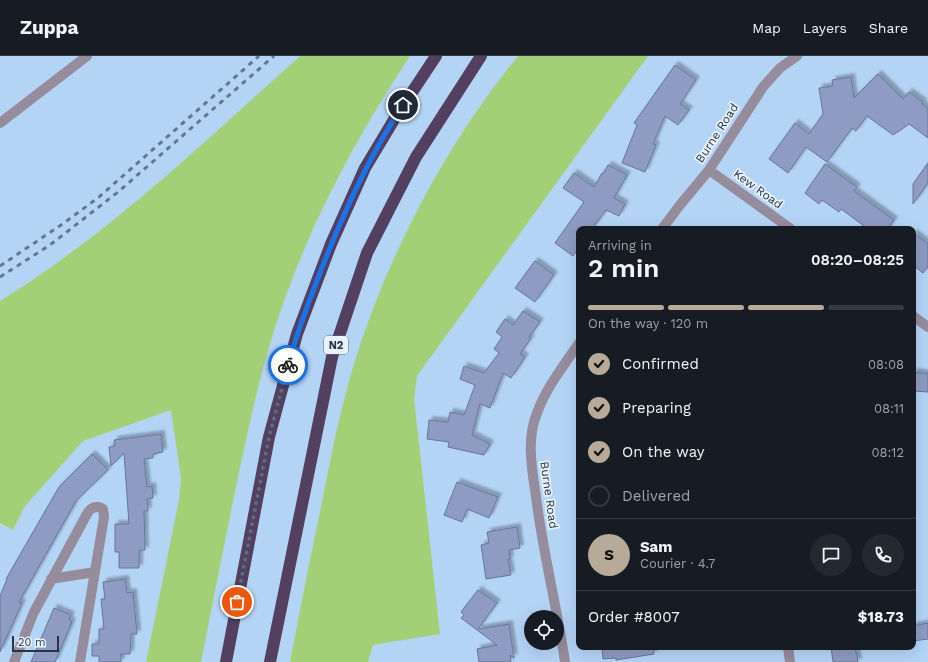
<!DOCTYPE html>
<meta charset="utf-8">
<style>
body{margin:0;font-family:"Work Sans",sans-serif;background:#242831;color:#f1f3f6;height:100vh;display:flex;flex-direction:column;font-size:15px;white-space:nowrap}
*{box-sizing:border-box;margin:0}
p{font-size:13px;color:#9ea1a6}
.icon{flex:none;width:22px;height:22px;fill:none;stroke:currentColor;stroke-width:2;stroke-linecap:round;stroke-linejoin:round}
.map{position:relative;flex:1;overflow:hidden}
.side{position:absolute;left:576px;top:170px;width:340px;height:424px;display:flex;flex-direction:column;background:#171b24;border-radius:8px;box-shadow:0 4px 16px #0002}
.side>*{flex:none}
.fabs{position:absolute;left:524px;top:554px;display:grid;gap:8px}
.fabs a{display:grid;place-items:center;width:40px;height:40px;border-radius:50%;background:#171b24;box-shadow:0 4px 16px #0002;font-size:20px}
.scale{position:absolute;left:12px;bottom:10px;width:47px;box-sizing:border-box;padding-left:4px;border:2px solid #293543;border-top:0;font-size:11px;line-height:14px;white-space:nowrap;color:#293543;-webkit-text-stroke:3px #e8f2fd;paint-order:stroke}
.pin{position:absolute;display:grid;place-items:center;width:34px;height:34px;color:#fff;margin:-17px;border:2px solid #fff;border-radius:50%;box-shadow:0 1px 4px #0007}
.courier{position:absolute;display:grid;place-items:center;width:40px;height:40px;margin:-20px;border:3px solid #1a73e8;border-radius:50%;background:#fff;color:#222;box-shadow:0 1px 5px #0007}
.summary em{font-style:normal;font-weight:600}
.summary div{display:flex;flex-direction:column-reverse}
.summary{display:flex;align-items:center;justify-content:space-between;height:68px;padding:0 12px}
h1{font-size:26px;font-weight:600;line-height:30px}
.bar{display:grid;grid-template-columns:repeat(4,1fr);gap:6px 4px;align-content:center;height:48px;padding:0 12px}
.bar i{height:5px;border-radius:3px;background:#363941}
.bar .selected{background:#b7aa99}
.bar p{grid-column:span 4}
.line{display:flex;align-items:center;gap:10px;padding:0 12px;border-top:1px solid #363941}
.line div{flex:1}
.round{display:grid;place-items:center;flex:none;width:42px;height:42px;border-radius:21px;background:#242831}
ol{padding:0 12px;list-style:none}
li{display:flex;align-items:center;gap:12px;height:44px}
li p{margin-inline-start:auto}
li .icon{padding:4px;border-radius:50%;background:#b7aa99;color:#111;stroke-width:4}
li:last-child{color:#9ea1a6}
li i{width:22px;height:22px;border:2px solid #363941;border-radius:50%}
header{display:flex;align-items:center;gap:24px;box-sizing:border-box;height:56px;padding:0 20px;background:#171b24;border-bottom:1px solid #363941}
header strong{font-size:19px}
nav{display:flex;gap:22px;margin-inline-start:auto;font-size:14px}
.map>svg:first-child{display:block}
.green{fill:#a3d076}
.building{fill:#8e9bc2;stroke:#697599;filter:url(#shadow)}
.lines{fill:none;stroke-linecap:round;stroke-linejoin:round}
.minor{stroke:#958c9d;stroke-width:10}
.highway{stroke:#534061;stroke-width:12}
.rail{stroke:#64798f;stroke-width:3;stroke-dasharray:5 5;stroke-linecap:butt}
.done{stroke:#5a6d82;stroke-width:4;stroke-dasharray:0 7.2}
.route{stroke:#1a73e8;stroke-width:5}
.labels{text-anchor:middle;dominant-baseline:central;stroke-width:3.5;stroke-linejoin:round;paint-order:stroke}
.shield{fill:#e8f2fd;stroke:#626e7b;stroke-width:1}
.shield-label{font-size:11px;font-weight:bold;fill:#293543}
.street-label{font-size:12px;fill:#293543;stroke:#e8f2fd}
</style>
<header>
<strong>Zuppa</strong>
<nav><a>Map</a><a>Layers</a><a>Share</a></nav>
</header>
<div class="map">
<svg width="928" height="606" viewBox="0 0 928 606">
<defs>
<filter id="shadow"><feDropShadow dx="3.5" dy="-3.5" stdDeviation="1" flood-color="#0004"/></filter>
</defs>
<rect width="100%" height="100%" fill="#b4d4f6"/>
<!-- green -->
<path class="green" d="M300,0h110c-51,77 -95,158 -126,245 -23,64 -36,129 -50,195 -11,55 -22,111 -33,166h-55l33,-162 2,-22 -10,-68 -88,31 -58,65 -12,24 -13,-7v-222c110,-68 204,-159 300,-245z
M518,0h130l-231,320 -3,22 26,236 -67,11 -5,17h-78c10,-52 20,-103 31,-155 8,-41 16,-82 27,-122 31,-114 95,-238 170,-329z"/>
<!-- building -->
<path class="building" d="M675,9l21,15 -16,24 9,6 -11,15 -13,-9 -12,28 3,1 -11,27 -23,-9 15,-38 -3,-2z
M878,18l25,25 6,-7 14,10 -1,2 6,4v30l-19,-14 -16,11 -26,-19 -11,15 -4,-3 -25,34 -21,-15 -18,26 -19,-14 26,-36 14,11 14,-20 -4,-26 14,-2 -1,-6 19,-3 3,21z
M928,107v20l-15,21v-20z
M825,108l32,23 -3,4 40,29 -6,9h-20l-27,-20 -2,3 -17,-12 -3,4 -14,-11z
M608,109l19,10 -13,23 11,6 -6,12 -13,-6 -14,19h-13v19l-6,8 -18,-13 29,-41 -21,-14 11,-15 20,14 8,-14 1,1z
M913,177l15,11v23l-5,6 -10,-8z
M535,205l19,14 -19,27 -20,-14z
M523,255l17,11 -11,15 2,1 -11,16 5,3 -14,21 -8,-5 -13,35 -10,-4 -8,31 18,9 -6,11 -36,-8 1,-5 -22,-3 2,-19 19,2 2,-10 14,3 11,-30 -15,-6 4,-13 20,7 15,-20 -5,-4 8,-12 -6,-5 9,-13 8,6z
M913,316l15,2v18l-15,-1z
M161,378l2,18 -10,2v4l-9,1 3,28 5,-1 1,12 -6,1 1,12h-4l1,39h-6v18h-20v-16h-4v-28h14l-5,-71 -13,13 -2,-19 6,-1 -1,-6z
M92,398l16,16 -32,31 -57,101 3,1 -22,49v-56l7,-17h-1l53,-92z
M457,426l41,15 -9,21 -22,-9 -5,13 -18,-7z
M517,471l3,21 -11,2 1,9h-2l3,16 -25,4 -5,-34 8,-2 -2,-11z
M125,523l2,14 6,-1 4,42h-6l-1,20h-9v8h-22v-6h-7v-12h7v-15h5l-3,-30h4l-2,-17z
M478,534l19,13 -19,26 31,-5 5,34 -4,-3 1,7h-32l-2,-13 20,-4 -36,-27 3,-3 -3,-3z
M54,552l17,7 -2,5 3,2 -17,40h-24z
M928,567v16l-15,2v-15z
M602,591h51l1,7 -38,6v-2l-13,1z
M831,591h24l3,15h-25z"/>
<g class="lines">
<!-- minor -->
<path class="minor" d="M0,67l87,-67
M709,114l82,59
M662,173l18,-24 29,-35 54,-83 17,-19 17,-12
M913,260l15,11
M51,523l44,-7
M788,591l2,15
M14,606l20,-50 54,-100c4,-5 9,-7 15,-3l1,8 -24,145
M565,606c-8,-55 -22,-109 -29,-165 -4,-28 -10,-57 1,-84 9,-25 27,-48 42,-70"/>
<!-- highway -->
<path class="highway" d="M226,606l43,-225 28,-103 34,-90 34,-76 30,-50 41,-62
M270,606l62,-305 35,-104 49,-96 65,-101"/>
<!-- rail -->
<path class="rail" d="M0,210l64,-43 35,-26 160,-141
M0,221l50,-32 68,-53 156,-136"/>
</g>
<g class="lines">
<!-- done -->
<path class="done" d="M237,546l32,-165 19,-72"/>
<!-- route -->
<path class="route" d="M288,309c8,-30 19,-58 30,-87 23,-60 49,-119 85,-173"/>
</g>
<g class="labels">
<!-- shield labels -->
<rect class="shield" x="324" y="280" width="24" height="18" rx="3"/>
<g class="shield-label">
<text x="336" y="289">N2</text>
</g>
<!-- street labels -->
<g class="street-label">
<text transform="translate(717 77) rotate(-57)">Burne Road</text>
<text transform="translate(758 133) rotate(36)">Kew Road</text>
<text transform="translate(549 439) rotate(82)">Burne Road</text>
</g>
</g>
</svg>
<div class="fabs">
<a><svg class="icon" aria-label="locate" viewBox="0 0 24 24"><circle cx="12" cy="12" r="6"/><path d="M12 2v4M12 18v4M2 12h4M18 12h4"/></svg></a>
</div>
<div class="scale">20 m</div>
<div class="pin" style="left:237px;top:546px;background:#ea580c"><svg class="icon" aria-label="bag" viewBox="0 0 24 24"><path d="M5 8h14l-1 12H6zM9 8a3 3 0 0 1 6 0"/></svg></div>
<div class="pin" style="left:403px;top:49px;background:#1f2937"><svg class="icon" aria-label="home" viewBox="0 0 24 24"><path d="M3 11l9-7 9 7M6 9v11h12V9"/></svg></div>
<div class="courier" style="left:288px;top:309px"><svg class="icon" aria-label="bike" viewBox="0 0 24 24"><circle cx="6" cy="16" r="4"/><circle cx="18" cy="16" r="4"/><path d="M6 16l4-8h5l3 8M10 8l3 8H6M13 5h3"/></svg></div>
<section class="side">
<div class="summary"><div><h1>2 min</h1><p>Arriving in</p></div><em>08:20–08:25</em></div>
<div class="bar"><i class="selected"></i><i class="selected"></i><i class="selected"></i><i></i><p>On the way · 120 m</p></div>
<ol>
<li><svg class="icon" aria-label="check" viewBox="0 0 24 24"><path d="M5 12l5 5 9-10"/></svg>Confirmed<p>08:08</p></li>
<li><svg class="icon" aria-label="check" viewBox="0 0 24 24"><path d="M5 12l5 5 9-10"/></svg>Preparing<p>08:11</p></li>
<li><svg class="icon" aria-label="check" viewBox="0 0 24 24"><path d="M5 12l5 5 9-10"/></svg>On the way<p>08:12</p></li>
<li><i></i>Delivered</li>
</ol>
<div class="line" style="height:72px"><b class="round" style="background:#b7aa99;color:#111">S</b><div><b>Sam</b><p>Courier · 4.7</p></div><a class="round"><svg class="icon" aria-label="chat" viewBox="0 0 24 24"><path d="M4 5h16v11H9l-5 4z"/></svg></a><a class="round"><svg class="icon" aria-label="phone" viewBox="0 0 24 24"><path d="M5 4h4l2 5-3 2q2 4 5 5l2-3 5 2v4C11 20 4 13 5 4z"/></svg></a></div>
<div class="line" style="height:52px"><div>Order #8007</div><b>$18.73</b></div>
</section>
</div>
